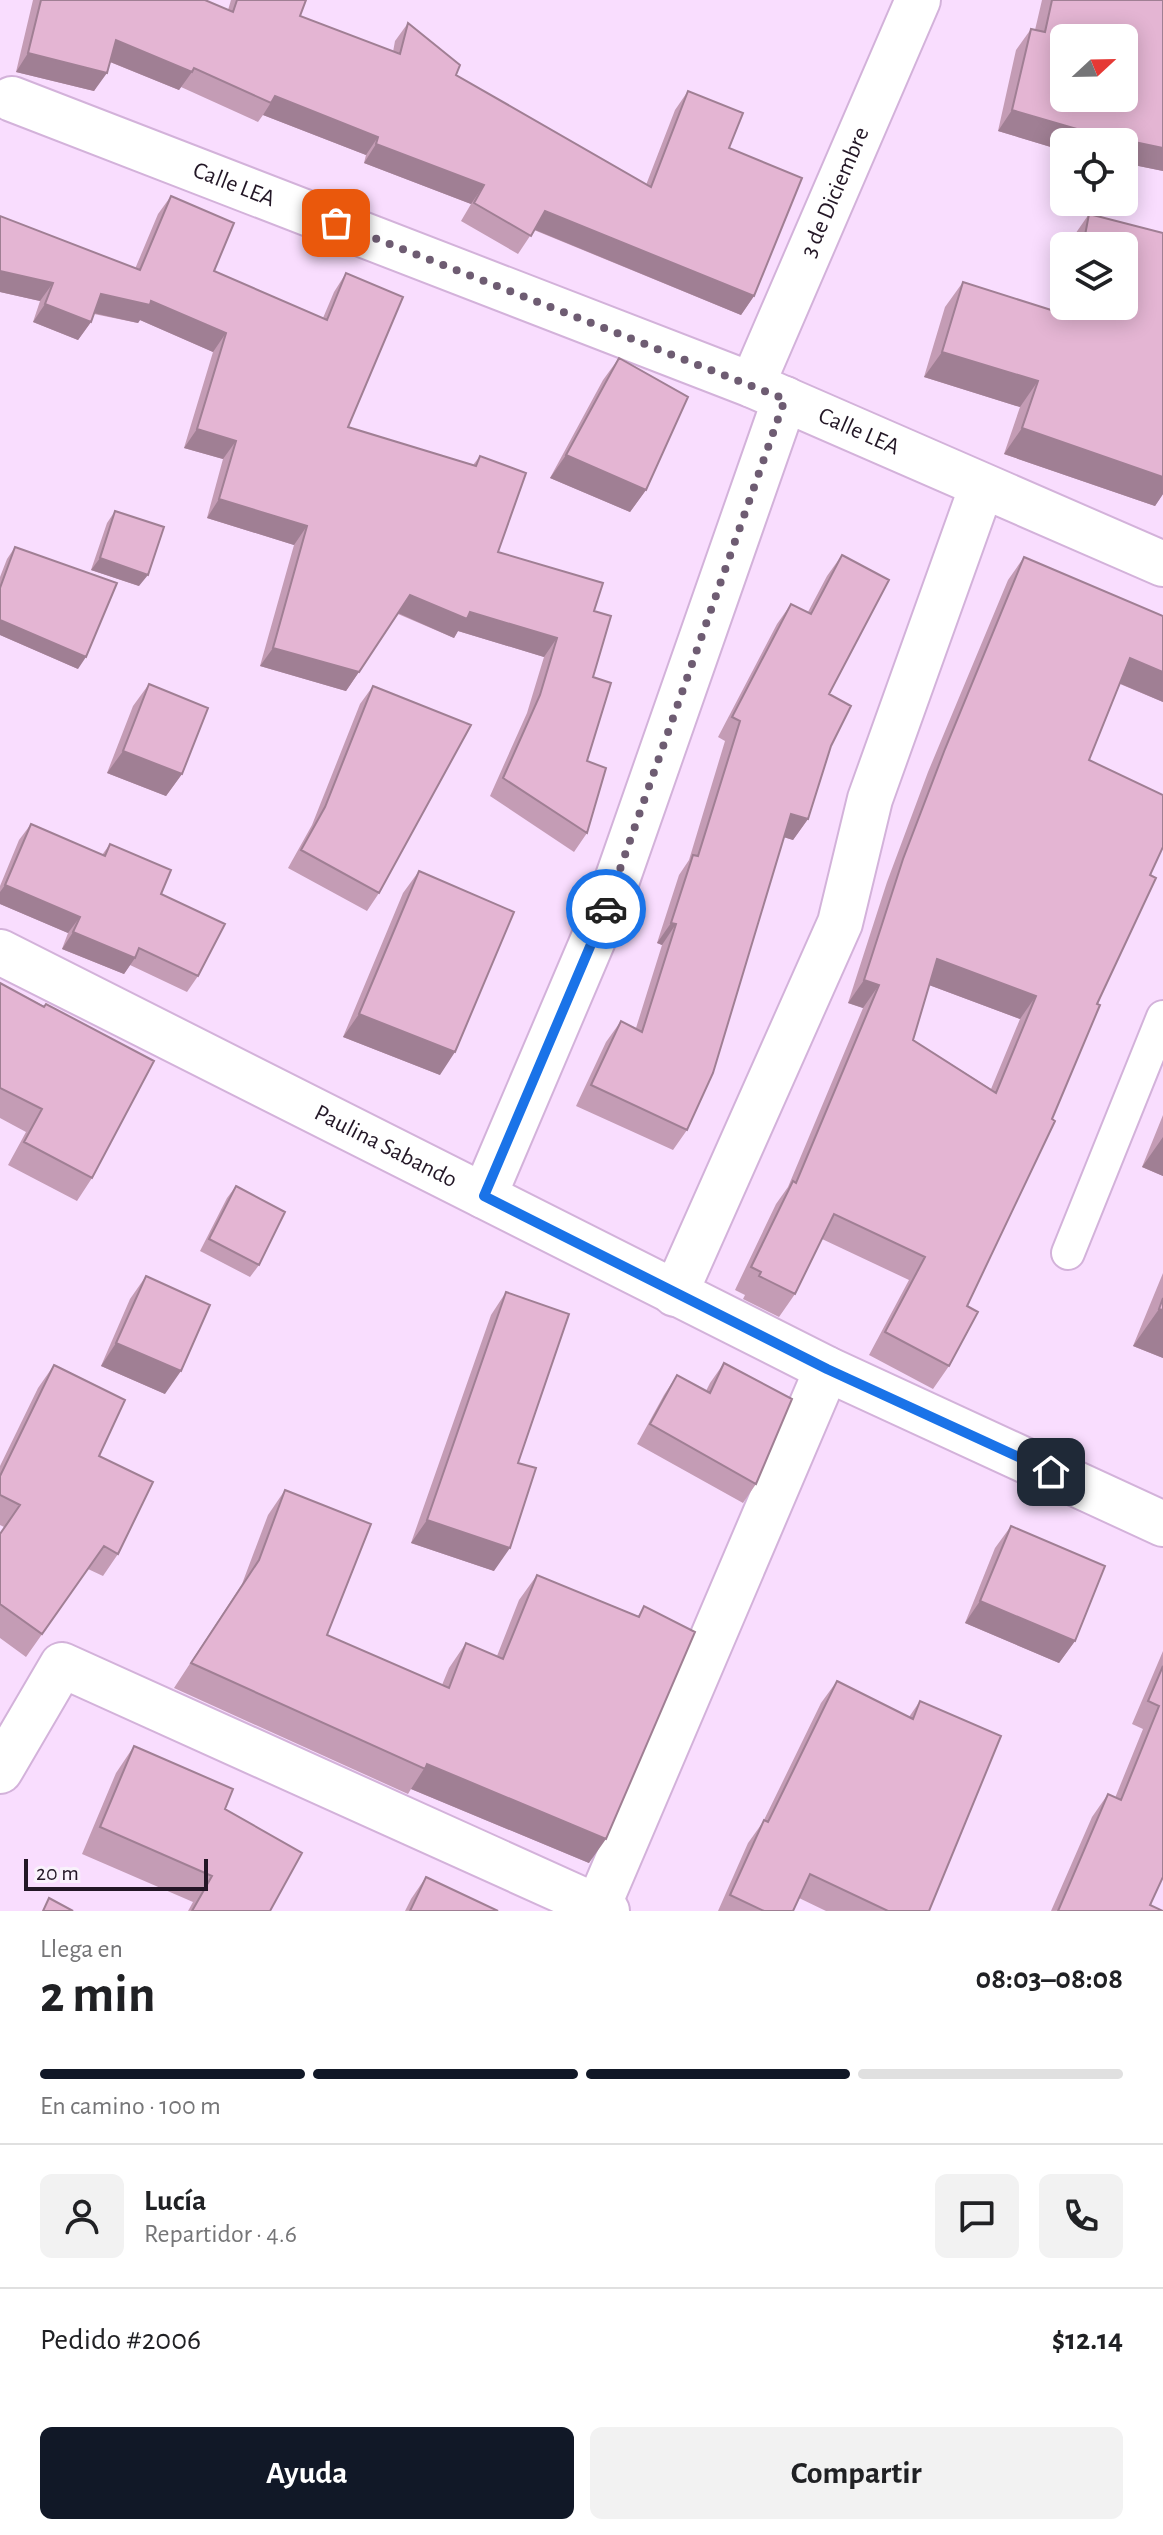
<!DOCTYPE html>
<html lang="es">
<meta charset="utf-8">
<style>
body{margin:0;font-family:"Alegreya Sans",sans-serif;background:#f2f2f2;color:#202124;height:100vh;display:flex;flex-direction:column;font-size:30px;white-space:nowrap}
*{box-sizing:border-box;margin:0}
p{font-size:26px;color:#757577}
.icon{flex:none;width:44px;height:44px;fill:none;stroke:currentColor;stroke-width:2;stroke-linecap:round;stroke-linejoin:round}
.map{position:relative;height:1911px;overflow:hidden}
.panel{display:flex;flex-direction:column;background:#fff;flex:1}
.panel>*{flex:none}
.needle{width:52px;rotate:68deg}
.buttons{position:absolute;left:1050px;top:24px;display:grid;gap:16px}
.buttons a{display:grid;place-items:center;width:88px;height:88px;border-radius:12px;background:#fff;box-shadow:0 4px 20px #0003;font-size:40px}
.scale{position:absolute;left:24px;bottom:20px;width:184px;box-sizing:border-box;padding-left:8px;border:4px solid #231726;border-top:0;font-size:22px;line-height:28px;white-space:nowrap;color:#231726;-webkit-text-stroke:6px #f9f2fb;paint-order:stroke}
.pin{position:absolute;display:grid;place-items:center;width:68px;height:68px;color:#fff;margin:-34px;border-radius:16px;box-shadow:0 4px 12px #0006}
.courier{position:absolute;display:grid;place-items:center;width:80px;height:80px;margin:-40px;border:6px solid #1a73e8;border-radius:50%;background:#fff;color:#222;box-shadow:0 2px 10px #0007}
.overview em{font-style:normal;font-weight:700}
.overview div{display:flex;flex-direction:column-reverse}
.overview{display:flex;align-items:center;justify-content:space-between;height:136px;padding:0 40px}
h1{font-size:52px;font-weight:700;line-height:60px}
.bar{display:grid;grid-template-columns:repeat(4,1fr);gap:12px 8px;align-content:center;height:96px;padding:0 40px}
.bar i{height:10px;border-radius:6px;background:#e0e0e0}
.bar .selected{background:#111827}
.bar p{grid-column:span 4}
.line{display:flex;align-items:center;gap:20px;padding:0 40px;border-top:2px solid #e0e0e0}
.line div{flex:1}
.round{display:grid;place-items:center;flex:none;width:84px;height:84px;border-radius:12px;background:#f2f2f2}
.action{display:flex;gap:16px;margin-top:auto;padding:16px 40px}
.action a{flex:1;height:92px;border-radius:12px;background:#111827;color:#fff;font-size:32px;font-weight:700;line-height:92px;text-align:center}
.action a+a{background:#f2f2f2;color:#202124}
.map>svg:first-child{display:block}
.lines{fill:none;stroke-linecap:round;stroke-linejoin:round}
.service-casing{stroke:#d3b2da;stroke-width:36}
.pedestrian-casing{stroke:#d3b2da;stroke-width:48}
.minor-casing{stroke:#d3b2da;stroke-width:48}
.service{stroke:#fff;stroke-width:32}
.pedestrian{stroke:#fff;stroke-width:44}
.minor{stroke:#fff;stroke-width:44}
.wall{fill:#c49cb5;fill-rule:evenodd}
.shaded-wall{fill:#a07f94}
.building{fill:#e4b5d3;stroke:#a07f94;stroke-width:2;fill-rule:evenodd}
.done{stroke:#6e5c72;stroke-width:8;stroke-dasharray:0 14.4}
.route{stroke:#1a73e8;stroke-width:10}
.labels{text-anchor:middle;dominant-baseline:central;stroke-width:6;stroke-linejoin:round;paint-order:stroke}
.street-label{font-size:24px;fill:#231726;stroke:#f9f2fb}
</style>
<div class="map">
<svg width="1163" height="1911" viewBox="0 0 1163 1911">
<rect width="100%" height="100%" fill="#f9ddfe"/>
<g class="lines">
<!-- service casing -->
<g class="service-casing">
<path id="service" d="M1068,1253l95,-236"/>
</g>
<!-- pedestrian casing -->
<g class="pedestrian-casing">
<path id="pedestrian" d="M675,1294l165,-371 30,-124 112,-313"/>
</g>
<!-- minor casing -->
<g class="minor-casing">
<g id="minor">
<path id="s1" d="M12,99l740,286 411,179"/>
<path id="s2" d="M752,385l166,-385"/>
<path id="s3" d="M0,952l827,417 336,155"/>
<path d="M484,1196l126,-296 175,-501"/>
<path d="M0,1771l62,-106 545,246"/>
<path d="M596,1911l231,-542"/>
</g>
</g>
<!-- service -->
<use href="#service" class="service"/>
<!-- pedestrian -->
<use href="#pedestrian" class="pedestrian"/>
<!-- minor -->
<use href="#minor" class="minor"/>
</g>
<!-- wall -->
<path class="wall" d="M33,0h172l23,10 3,-10h75l-6,16 93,36 2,-11 13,-18 48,52 190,110 29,-75 13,-19 41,57 25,148 -13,19 -207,-85 -16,24 -57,-33 10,-17 -107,-41 2,-8 -103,-40 -5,7 -77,-35 -2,3 -69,-28 -16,29 -78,-19z
M1042,0h121v171l-39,-8 -60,-21v9l-66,-20 18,-81 15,-21 4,1z
M171,196l43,75 109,47 11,-26 12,-19 2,154 125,38 7,-9 18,96 96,59 -1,66 -6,84v72l-13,19 -84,-56 37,-83 17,-56 -86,-26 -4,7 -56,-24 -52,77 -86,-25 34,-121 -87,-27 16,-59 -39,-11 29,-96 -73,-32 -2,3 -44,-9 -3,8 -13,18 -45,-18 7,-21 -40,-9v-76l135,53 23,-55z
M1089,214l74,19v261l-8,12 -151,-52 16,-47 -96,-30 21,-70 18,-25 95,30 6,-32v26h60v-60h-54l1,-6z
M619,358l27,132 -16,22 -80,-34 53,-98z
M115,511l24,75 -48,-16 16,-47z
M15,547l63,122 -78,-34v-58l7,-18z
M842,555l-13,139 2,52 -23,73 -15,21 -9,-3 -97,293 -14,20 -97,-44 30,-64 15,-21 15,7 26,-83 -5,-2 22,-68 10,-15 36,-119 -7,-4 59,-113 14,-20 17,8 19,-36z
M1024,557l139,59v86l-43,-18 -31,76 61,115 -53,129 -130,302 -18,60 -16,23 -64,-34 40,-75 -87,-41 -27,55 -16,23 -36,-18 2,-4 -10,-5 41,-86 12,-17 75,-179 -15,-5 39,-121 41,-110 80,-192zM929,985l91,34 -29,70 -78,-49z
M149,684l33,90 -16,22 -59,-23 26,-67z
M373,686l6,207 -12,18 -79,-43 24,-43 48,-121z
M31,824l71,31 8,-11 51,50 37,82 -11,16 -57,-27 -6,9 -62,-25 6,-16 -68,-29v-18l19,-46z
M419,871l21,204 -97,-38 60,-144z
M0,983l44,23 2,-2 46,174 -15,23 -69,-36 18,-33 -26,-14z
M1163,1115v61l-21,-9z
M236,1186l23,79 -9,12 -50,-26 27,-53z
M1163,1273v85l-30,-12z
M146,1276l19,118 -64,-28 29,-67z
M506,1292l-12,279 -83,-28 80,-228z
M724,1363l32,121 -13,19 -106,-59 27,-49 13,-20 29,16 4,-8z
M54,1365l45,91 19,98 -15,22 -15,-7 -62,88 -26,-19v-104l4,-7 -4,-2v-59l38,-78z
M285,1490l42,145 115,50 7,-17 17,-25 31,13 22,-56 18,-25 101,41 6,-10 -55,257 -178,-74 -3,5 -234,-106 68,-104 26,-69z
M1011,1526l64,115 -16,22 -94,-40 30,-75z
M1163,1651v226l-13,28 13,6h-112l41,-94 16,-23 7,4 28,-69 -11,-5z
M837,1681l72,36 11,-16 9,210h-103l-27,-13 -6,13h-75l30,-68 15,-21 58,-119z
M134,1746l91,63 45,102h-82l5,-9 -111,-48 34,-81z
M426,1877l72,34h-93l6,-12z"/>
<!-- shaded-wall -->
<path class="shaded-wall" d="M116,40l76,32 -13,18 -76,-31z
M28,53l79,20 -13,18 -78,-19z
M275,96l103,41 -12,18 -103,-40z
M1012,110l151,38v23l-39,-8v-21h-60v9l-66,-20z
M376,144l108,41 -13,19 -107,-41z
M545,211l209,85 -13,19 -208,-86z
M0,271l53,12 -13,18 -40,-9z
M101,294l50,7 75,32 -13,19 -73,-32 -2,3 -49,-11z
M45,304l46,18 -13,18 -45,-18z
M942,352l96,29 -18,26 -96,-30z
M1022,428l141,49v17l-8,12 -151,-52z
M197,429l39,12 -13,18 -39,-11z
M566,455l80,35 -16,22 -80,-34z
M219,499l88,27 -13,19 -87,-27z
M100,558l48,17 -9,11 -48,-16z
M410,595l60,17 87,26 -13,19 -86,-26 -4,7 -56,-25z
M0,620l86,37 -8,12 -78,-34z
M273,648l86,24 -13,19 -86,-25z
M1130,658l33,14v30l-49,-21z
M123,751l59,23 -16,22 -59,-23z
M791,814l17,5 -15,21 -16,-5z
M5,885l75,32 -12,16 -68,-29v-12z
M671,923l5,1 -14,21 -5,-2z
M73,932l62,26 -11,16 -62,-25z
M937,959l99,37 -16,23 -99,-37z
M864,980l15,5 -16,23 -15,-5z
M359,1014l96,38 -15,23 -97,-38z
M1163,1137v39l-21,-9z
M1159,1309l4,1v48l-30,-12z
M116,1343l65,28 -16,23 -64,-28z
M427,1520l83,28 -16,23 -83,-28z
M980,1601l95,40 -16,22 -94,-40z
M427,1764l179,75 -17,24 -178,-74z"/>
<!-- building -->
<path class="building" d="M41,0h164l28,12 4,-12h69l-6,16 100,38 8,-31 52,42 -4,10 195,112 37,-96 55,22 -14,35 73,30 -48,118 -209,-85 -14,25 -57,-33 10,-18 -108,-41 2,-7 -103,-41 -4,7 -77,-35 -2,4 -76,-32 -9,33 -79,-20z
M1052,0h111v148l-76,-16 -75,-22 19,-81 14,3zM1064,38h60v60h-60z
M171,196l63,27 -20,48 113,49 19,-47 57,24 -55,130 128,39 4,-10 46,17 -28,79 105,31 -9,28 17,5 -18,61 18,6 -24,78 19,7 -19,65 -84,-55 37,-83 17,-57 -87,-26 -3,7 -57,-24 -51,77 -86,-24 34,-122 -88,-27 17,-58 -39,-12 29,-96 -75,-32 -1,4 -49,-11 -10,28 -46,-18 8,-21 -53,-12v-55l140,54z
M1089,214l74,19v244l-141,-49 16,-47 -96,-29 21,-70 107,34 2,-10h52v-60h-41z
M619,358l69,39 -42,93 -80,-35z
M115,511l49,16 -16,48 -48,-17z
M15,547l102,36 -31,74 -86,-37v-32z
M842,555l47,25 -60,114 22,12 -20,40 -23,73 -17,-5 -78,259 -26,57 -96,-45 30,-64 21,11 34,-108 -5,-1 22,-68 5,1 42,-135 -8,-4 59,-113 20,10z
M1024,557l139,59v56l-33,-14 -41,102 74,35v52l-13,28 6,3 -59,126 3,1 -48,114 3,2 -88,185 11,6 -29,54 -64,-34 40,-75 -91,-43 -39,80 -36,-18 2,-4 -10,-5 42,-86 3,2 83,-198 -15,-5 39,-121 42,-110zM937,959l99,37 -40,97 -83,-53z
M149,684l59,24 -26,66 -59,-23z
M373,686l98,39 -92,168 -78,-43 24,-43z
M31,824l74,32 5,-12 61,26 -10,24 64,30 -27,52 -59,-28 -4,10 -62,-26 7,-15 -75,-32z
M419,871l95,41 -59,140 -96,-38z
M0,983l44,24 2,-3 108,57 -62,117 -68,-36 18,-33 -42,-21z
M236,1186l49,26 -26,53 -50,-26z
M146,1276l64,29 -29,66 -65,-28z
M506,1292l63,22 -51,149 18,5 -26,80 -83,-28z
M1163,1298v12l-4,-1z
M724,1363l68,36 -36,85 -106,-60 27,-49 33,18z
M54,1365l71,35 -26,56 54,26 -35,72 -14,-8 -62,88 -42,-30v-70l20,-29 -20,-10v-19z
M285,1490l86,34 -44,111 122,53 17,-45 37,16 34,-84 102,42 5,-11 51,26 -89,207 -179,-75 -2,5 -234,-106 68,-103z
M1011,1526l94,40 -30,75 -95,-40z
M1163,1666v211l-13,28 13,6h-105l50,-117 13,6 38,-94 -11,-5z
M837,1681l76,38 7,-18 81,35 -72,175h-41l-78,-37 -17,37h-29l-34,-16 34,-75 4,2z
M134,1746l99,43 -8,20 77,44 -32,58h-78l20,-35 -112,-49z
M426,1877l72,34h-88z
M49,1898l24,13h-30z"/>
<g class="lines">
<!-- done -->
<path class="done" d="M336,223l449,176 -179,510"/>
<!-- route -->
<path class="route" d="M606,909l-122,287 343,173 224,103"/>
</g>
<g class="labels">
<!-- street labels -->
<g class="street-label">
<text stroke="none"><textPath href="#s1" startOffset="238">Calle LEA</textPath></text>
<text stroke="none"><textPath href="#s2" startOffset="210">3 de Diciembre</textPath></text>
<text stroke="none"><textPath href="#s1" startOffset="910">Calle LEA</textPath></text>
<text stroke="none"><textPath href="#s3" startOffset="432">Paulina Sabando</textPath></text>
</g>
</g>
</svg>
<div class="buttons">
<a><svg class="needle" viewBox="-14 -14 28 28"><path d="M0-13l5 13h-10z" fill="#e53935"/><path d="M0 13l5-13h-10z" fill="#757577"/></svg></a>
<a><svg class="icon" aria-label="locate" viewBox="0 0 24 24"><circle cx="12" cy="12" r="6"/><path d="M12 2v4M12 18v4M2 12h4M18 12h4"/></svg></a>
<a><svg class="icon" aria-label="layers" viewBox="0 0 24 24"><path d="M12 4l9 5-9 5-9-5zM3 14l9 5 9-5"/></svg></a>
</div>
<div class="scale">20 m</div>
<div class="pin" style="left:336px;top:223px;background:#ea580c"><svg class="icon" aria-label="bag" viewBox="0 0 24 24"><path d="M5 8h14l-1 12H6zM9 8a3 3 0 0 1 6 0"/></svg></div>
<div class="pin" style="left:1051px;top:1472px;background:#1f2937"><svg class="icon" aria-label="home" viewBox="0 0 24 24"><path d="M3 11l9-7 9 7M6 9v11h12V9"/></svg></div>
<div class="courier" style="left:606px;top:909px"><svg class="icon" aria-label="car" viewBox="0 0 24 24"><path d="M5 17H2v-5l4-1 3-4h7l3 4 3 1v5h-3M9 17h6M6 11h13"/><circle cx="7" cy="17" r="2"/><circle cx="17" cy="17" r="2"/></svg></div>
</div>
<section class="panel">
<div class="overview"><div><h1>2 min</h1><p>Llega en</p></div><em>08:03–08:08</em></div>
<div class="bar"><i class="selected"></i><i class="selected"></i><i class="selected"></i><i></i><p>En camino · 100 m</p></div>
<div class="line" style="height:144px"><a class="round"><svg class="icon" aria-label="person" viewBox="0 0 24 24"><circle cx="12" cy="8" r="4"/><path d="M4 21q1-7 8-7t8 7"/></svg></a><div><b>Lucía</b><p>Repartidor · 4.6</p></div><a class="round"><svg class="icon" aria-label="chat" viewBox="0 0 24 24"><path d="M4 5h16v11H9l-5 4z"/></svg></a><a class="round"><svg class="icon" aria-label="phone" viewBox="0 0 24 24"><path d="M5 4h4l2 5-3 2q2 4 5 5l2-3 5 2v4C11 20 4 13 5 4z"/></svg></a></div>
<div class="line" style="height:104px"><div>Pedido #2006</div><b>$12.14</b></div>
<div class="action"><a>Ayuda</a><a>Compartir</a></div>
</section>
